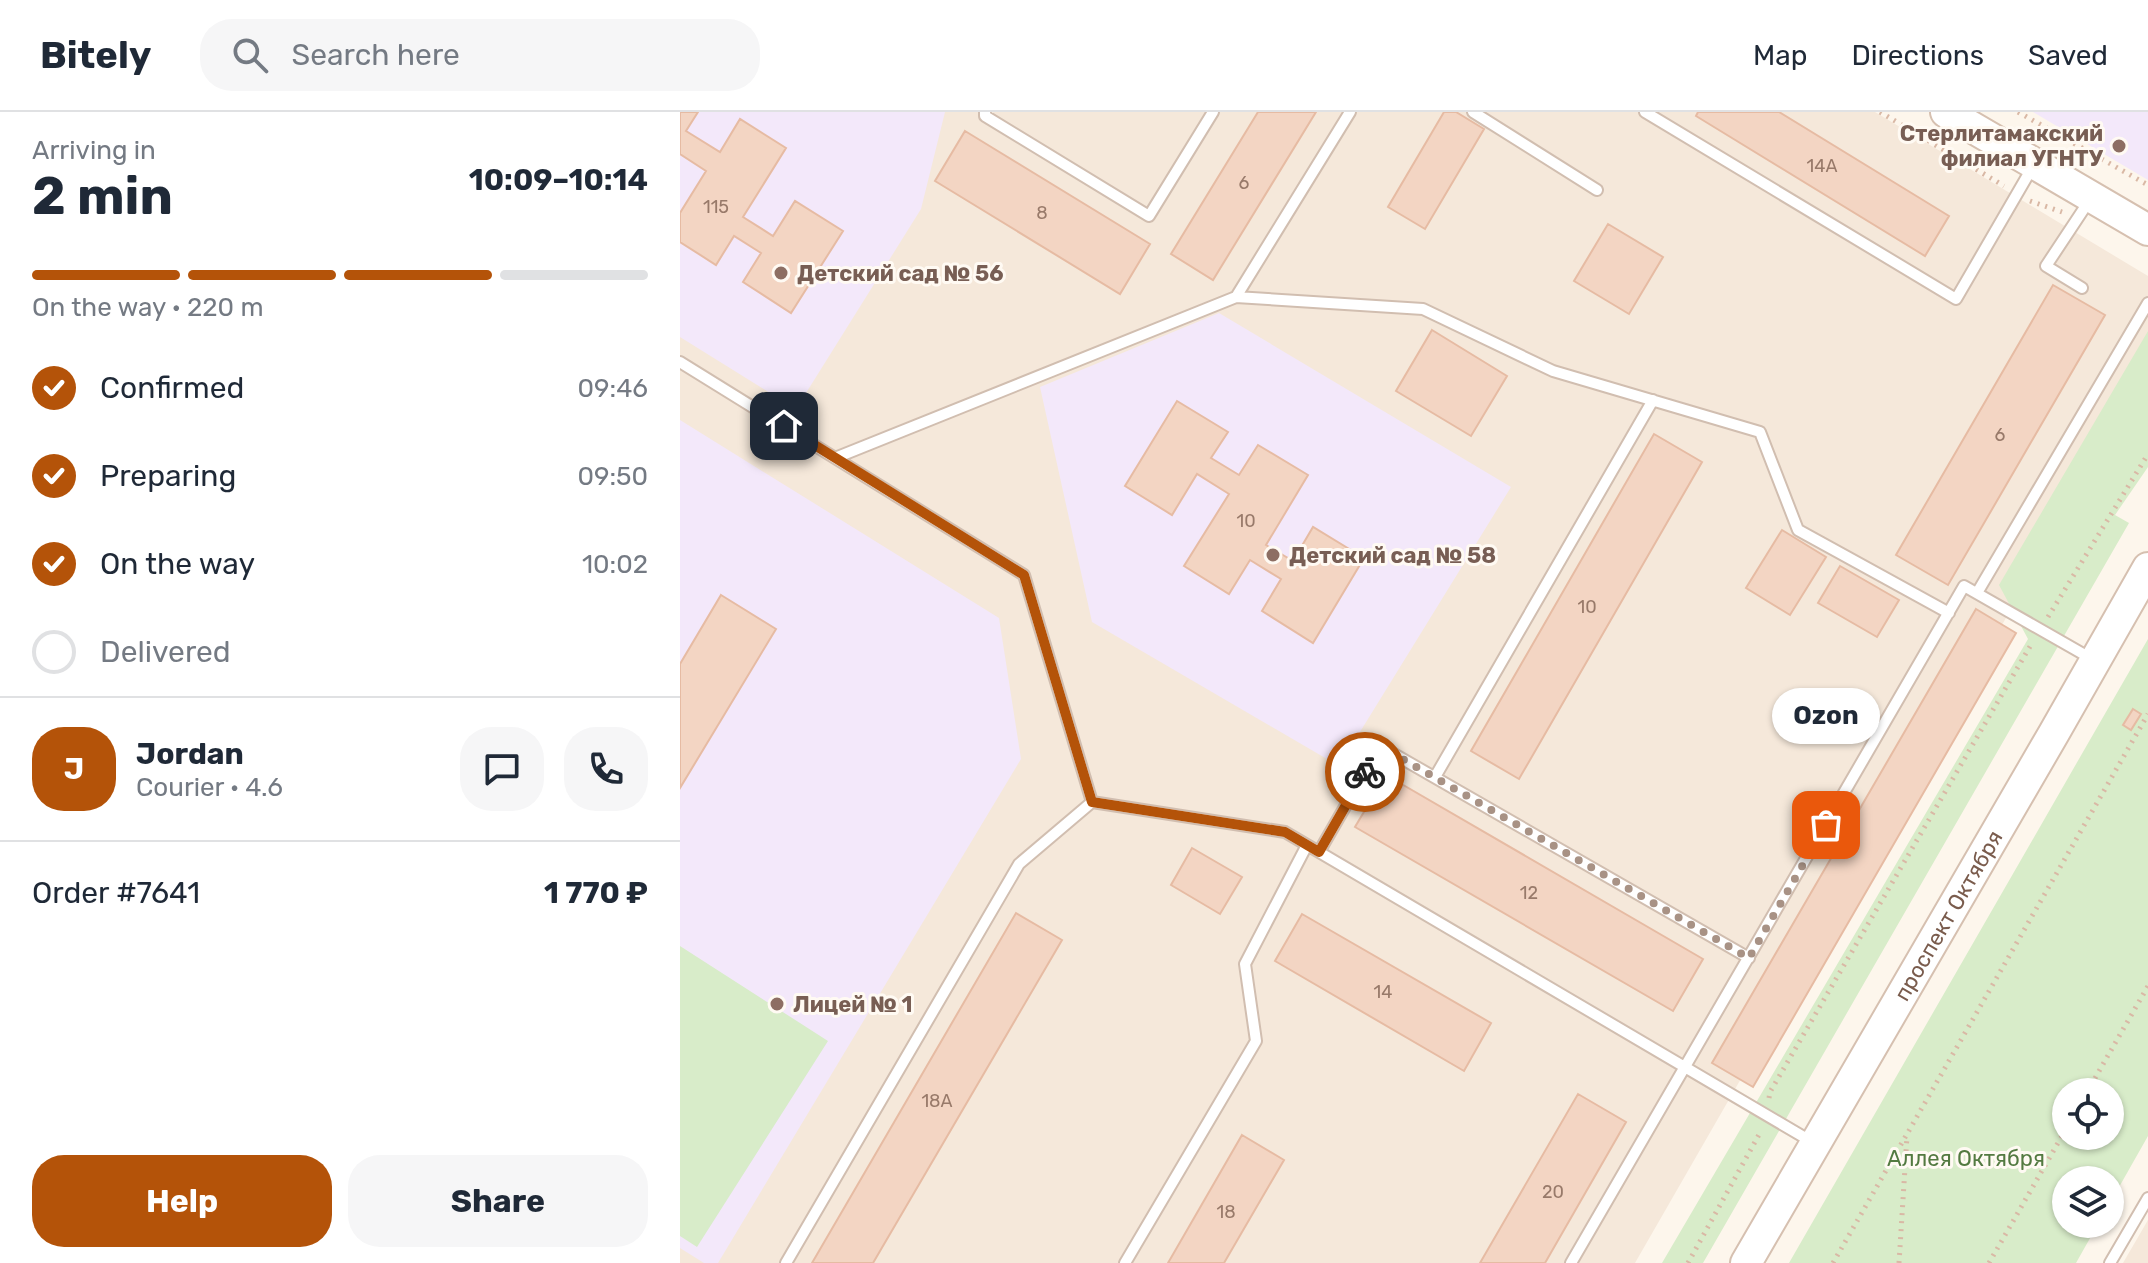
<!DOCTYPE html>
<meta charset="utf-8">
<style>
body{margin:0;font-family:Rubik,sans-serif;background:#f6f6f7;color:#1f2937;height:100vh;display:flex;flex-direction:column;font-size:30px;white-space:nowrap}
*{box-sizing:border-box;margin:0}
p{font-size:26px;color:#747a83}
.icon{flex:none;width:44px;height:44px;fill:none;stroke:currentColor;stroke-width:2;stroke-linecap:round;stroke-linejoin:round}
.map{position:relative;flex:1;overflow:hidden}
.side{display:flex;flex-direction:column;background:#fff;width:680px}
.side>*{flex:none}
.controls{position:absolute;left:1372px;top:966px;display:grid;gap:16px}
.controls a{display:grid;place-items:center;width:72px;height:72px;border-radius:50%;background:#fff;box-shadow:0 2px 6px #0004;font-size:40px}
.pin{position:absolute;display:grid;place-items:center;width:68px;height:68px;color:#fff;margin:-34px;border-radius:16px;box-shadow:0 4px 12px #0006}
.courier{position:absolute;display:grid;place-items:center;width:80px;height:80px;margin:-40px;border:6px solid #b45309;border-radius:50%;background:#fff;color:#222;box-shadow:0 2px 10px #0007}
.bubble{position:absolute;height:56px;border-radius:28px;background:#fff;box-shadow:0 2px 6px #0004;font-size:26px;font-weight:700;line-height:56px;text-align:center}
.overview em{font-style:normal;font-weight:700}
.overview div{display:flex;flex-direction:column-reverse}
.overview{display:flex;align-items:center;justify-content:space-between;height:136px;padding:0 32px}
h1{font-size:52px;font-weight:700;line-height:60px}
.bar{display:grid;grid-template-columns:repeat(4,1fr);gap:12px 8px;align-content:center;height:96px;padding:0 32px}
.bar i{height:10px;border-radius:6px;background:#e0e1e3}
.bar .on{background:#b45309}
.bar p{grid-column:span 4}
.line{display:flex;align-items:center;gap:20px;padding:0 32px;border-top:2px solid #e0e1e3}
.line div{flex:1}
.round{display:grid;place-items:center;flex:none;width:84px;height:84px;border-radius:32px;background:#f6f6f7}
ol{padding:0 32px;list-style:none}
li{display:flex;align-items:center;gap:24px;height:88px}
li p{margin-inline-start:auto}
li .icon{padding:8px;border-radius:50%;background:#b45309;color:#fff;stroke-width:4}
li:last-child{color:#747a83}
li i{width:44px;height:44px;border:4px solid #e0e1e3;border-radius:50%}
.button{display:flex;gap:16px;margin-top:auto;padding:16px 32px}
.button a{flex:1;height:92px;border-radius:32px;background:#b45309;color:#fff;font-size:32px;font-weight:700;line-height:92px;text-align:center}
.button a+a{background:#f6f6f7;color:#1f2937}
header{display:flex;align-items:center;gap:48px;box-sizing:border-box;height:112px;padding:0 40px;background:#fff;border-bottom:2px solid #e0e1e3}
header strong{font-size:38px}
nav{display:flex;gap:44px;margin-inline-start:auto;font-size:28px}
.search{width:560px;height:72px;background:#f6f6f7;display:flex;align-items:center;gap:20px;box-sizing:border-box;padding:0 28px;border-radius:32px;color:#747a83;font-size:30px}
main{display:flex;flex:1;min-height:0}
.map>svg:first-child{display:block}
.residential{fill:#f5e8da}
.education{fill:#f3e8fa}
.green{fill:#d8ecc9;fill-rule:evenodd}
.building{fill:#f3d5c3;stroke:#e6bba3;stroke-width:2}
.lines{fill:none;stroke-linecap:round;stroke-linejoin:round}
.service-casing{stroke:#d1beb0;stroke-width:14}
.secondary-casing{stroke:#d6c0b0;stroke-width:34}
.path{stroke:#d9b8a5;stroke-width:5;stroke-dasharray:2 6;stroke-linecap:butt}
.service{stroke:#fff;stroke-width:10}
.secondary{stroke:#fff;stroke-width:30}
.done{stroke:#a89285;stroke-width:8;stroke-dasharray:0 14.4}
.route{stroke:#b45309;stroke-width:10}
.education-dot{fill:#8d6e63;stroke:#fffaf3;stroke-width:3}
.labels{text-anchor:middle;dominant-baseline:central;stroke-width:6;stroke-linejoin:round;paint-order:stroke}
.number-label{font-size:18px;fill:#987a6a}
.education-label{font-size:22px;font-weight:bold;fill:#785e54;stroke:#fffaf3;text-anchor:start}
.street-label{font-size:22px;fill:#7a5c4d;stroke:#fffaf3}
.park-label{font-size:22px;fill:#537a41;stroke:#fffaf3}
</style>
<header>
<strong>Bitely</strong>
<div class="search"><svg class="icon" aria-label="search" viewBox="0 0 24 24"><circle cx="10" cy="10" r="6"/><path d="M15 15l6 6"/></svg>Search here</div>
<nav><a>Map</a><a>Directions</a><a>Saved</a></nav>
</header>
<main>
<section class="side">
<div class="overview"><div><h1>2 min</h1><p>Arriving in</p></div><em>10:09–10:14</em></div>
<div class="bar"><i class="on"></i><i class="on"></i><i class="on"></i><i></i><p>On the way · 220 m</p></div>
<ol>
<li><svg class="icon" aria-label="check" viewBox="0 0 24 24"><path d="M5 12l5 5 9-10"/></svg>Confirmed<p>09:46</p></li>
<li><svg class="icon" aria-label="check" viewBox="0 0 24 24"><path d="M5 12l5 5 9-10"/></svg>Preparing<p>09:50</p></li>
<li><svg class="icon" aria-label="check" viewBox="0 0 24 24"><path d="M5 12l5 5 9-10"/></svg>On the way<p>10:02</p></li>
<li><i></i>Delivered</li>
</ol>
<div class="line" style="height:144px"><b class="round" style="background:#b45309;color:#fff">J</b><div><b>Jordan</b><p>Courier · 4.6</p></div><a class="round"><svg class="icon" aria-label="chat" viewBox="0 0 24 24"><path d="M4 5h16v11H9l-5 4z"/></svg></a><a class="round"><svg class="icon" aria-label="phone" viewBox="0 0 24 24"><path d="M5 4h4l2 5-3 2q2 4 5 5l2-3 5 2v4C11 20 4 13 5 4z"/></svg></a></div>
<div class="line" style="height:104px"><div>Order #7641</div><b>1 770 ₽</b></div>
<div class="button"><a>Help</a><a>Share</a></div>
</section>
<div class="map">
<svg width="1468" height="1151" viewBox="0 0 1468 1151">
<rect width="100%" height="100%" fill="#fdf6ec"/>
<!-- residential -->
<path class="residential" d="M0,0h1195l273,164v95l-513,892h-955z
M1468,1108v43h-25z"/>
<!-- education -->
<path class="education" d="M0,0h265l-24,97 -125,200 -116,-72z
M1353,0h115v68z
M539,201l292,174 -172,279 -247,-144 -52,-235z
M0,308l319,198 22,141 -303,504h-14l-24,-15z"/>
<!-- green -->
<path class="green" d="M1468,219v136l-33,48 14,8 -426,740h-41l366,-624 -29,-54z
M1468,527v497l-38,67v-23h-44v44h32l-22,39h-287zM1386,980h44v44h-44z
M0,834l148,95 -131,206 -17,-11z"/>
<!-- building -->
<path class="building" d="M0,0h18l-12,19 34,21 20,-33 46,29 -43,69 30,19 22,-35 48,30 -52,82 -48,-31 18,-29 -27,-17 -18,29 -36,-23v-29l26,-42 -26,-17z
M578,0h58l-103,168 -42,-26z
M764,0h12l28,17 -59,100 -37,-22z
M1018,0h81l170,104 -24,40 -229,-140z
M285,19l185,113 -30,50 -185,-113z
M928,112l55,33 -34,57 -55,-33z
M1373,173l52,30 -157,270 -52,-30z
M752,218l75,46 -36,60 -75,-45z
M497,289l51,31 -17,26 28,17 19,-30 50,30 -42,70 27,16 20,-34 51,31 -51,85 -51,-32 19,-32 -31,-19 -21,34 -45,-28 45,-72 -32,-20 -25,41 -47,-29z
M974,322l48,28 -183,317 -48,-28z
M1102,418l44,27 -36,58 -44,-27z
M1160,454l59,34 -22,37 -59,-34z
M41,483l55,34 -96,159v-124z
M1296,497l40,24 -263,454 -41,-24z
M1453,597l8,5 -10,16 -8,-5z
M706,663l317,184 -30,52 -318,-184z
M512,736l50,29 -22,37 -49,-29z
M336,801l46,27 -189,323h-61z
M622,802l189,109 -27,48 -189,-110z
M898,982l48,28 -81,141h-65z
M562,1023l42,25 -60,103h-56z"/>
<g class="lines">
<!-- service casing -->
<g class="service-casing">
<path id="service" d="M305,0v4l164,100 64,-104
M670,0l-114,185 187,12 130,62 207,61 38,98 151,83
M793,0l124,78
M965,0l311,187 76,-131
M1402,176l-36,-22 45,-68
M0,250l344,213 68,227
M155,346l401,-161
M1297,481l171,-290
M755,665l218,-377
M639,740l61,-106 369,212
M106,1151l233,-399 73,-62 193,30 529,311
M445,1151l131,-222 -11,-77 62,-119
M891,1151l393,-677 128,73
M1430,1151l38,-65"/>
</g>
<!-- secondary casing -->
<g class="secondary-casing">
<g id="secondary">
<path d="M1266,0l202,118"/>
<path id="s1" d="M1066,1151l308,-530 94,-165"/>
</g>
</g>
<!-- path -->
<path class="path" d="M1200,0l124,74
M1338,0l130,73
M1350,89l32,11
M1368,505l100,-163
M1407,980l61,-106
M1089,986l1,-6 262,-449
M1008,1151l73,-132
M1153,1151l315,-549
M1219,1151l8,-127
M1309,1151l77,-134"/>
<!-- service -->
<use href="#service" class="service"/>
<!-- secondary -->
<use href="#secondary" class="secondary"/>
</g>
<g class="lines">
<!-- done -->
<path class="done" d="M685,660l15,-26 369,212 77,-133"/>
<!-- route -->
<path class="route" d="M104,314l240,149 68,227 193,30 34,20 46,-80"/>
</g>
<!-- markers -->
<g class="education-dot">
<circle cx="1439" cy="34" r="8"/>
<circle cx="101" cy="161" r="8"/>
<circle cx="593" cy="443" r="8"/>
<circle cx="97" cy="892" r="8"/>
</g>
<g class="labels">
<!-- number labels -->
<g class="number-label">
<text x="1142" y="54">14А</text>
<text x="564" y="71">6</text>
<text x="36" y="95">115</text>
<text x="362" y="101">8</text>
<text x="1320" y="323">6</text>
<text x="566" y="409">10</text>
<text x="907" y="495">10</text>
<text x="849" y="781">12</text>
<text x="703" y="880">14</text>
<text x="257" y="989">18А</text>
<text x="873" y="1080">20</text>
<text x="546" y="1100">18</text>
</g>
<!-- education labels -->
<g class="education-label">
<text x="1423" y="21" text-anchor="end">Стерлитамакский<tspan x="1423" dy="25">филиал УГНТУ</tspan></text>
<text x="117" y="161">Детский сад № 56</text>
<text x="609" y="443">Детский сад № 58</text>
<text x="113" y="892">Лицей № 1</text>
</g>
<!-- street labels -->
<g class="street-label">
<text stroke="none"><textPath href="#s1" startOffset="402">проспект Октября</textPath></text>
</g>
<!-- park labels -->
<g class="park-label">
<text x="1286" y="1046">Аллея Октября</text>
</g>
</g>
</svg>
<div class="controls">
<a><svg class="icon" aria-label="locate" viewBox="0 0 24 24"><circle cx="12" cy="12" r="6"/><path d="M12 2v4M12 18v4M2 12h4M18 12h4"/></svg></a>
<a><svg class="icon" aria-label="layers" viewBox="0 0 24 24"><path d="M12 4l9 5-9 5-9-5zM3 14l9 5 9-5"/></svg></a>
</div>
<div class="pin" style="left:1146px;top:713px;background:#ea580c"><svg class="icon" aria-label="bag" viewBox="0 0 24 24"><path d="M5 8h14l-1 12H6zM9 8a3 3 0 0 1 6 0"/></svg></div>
<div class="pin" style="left:104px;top:314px;background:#1f2937"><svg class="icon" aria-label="home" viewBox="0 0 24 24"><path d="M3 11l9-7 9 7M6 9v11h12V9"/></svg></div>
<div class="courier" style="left:685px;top:660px"><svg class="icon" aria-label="bike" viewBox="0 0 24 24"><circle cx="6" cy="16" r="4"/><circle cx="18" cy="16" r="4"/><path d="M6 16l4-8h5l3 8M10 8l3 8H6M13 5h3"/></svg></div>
<div class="bubble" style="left:1092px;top:576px;width:108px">Ozon</div>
</div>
</main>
